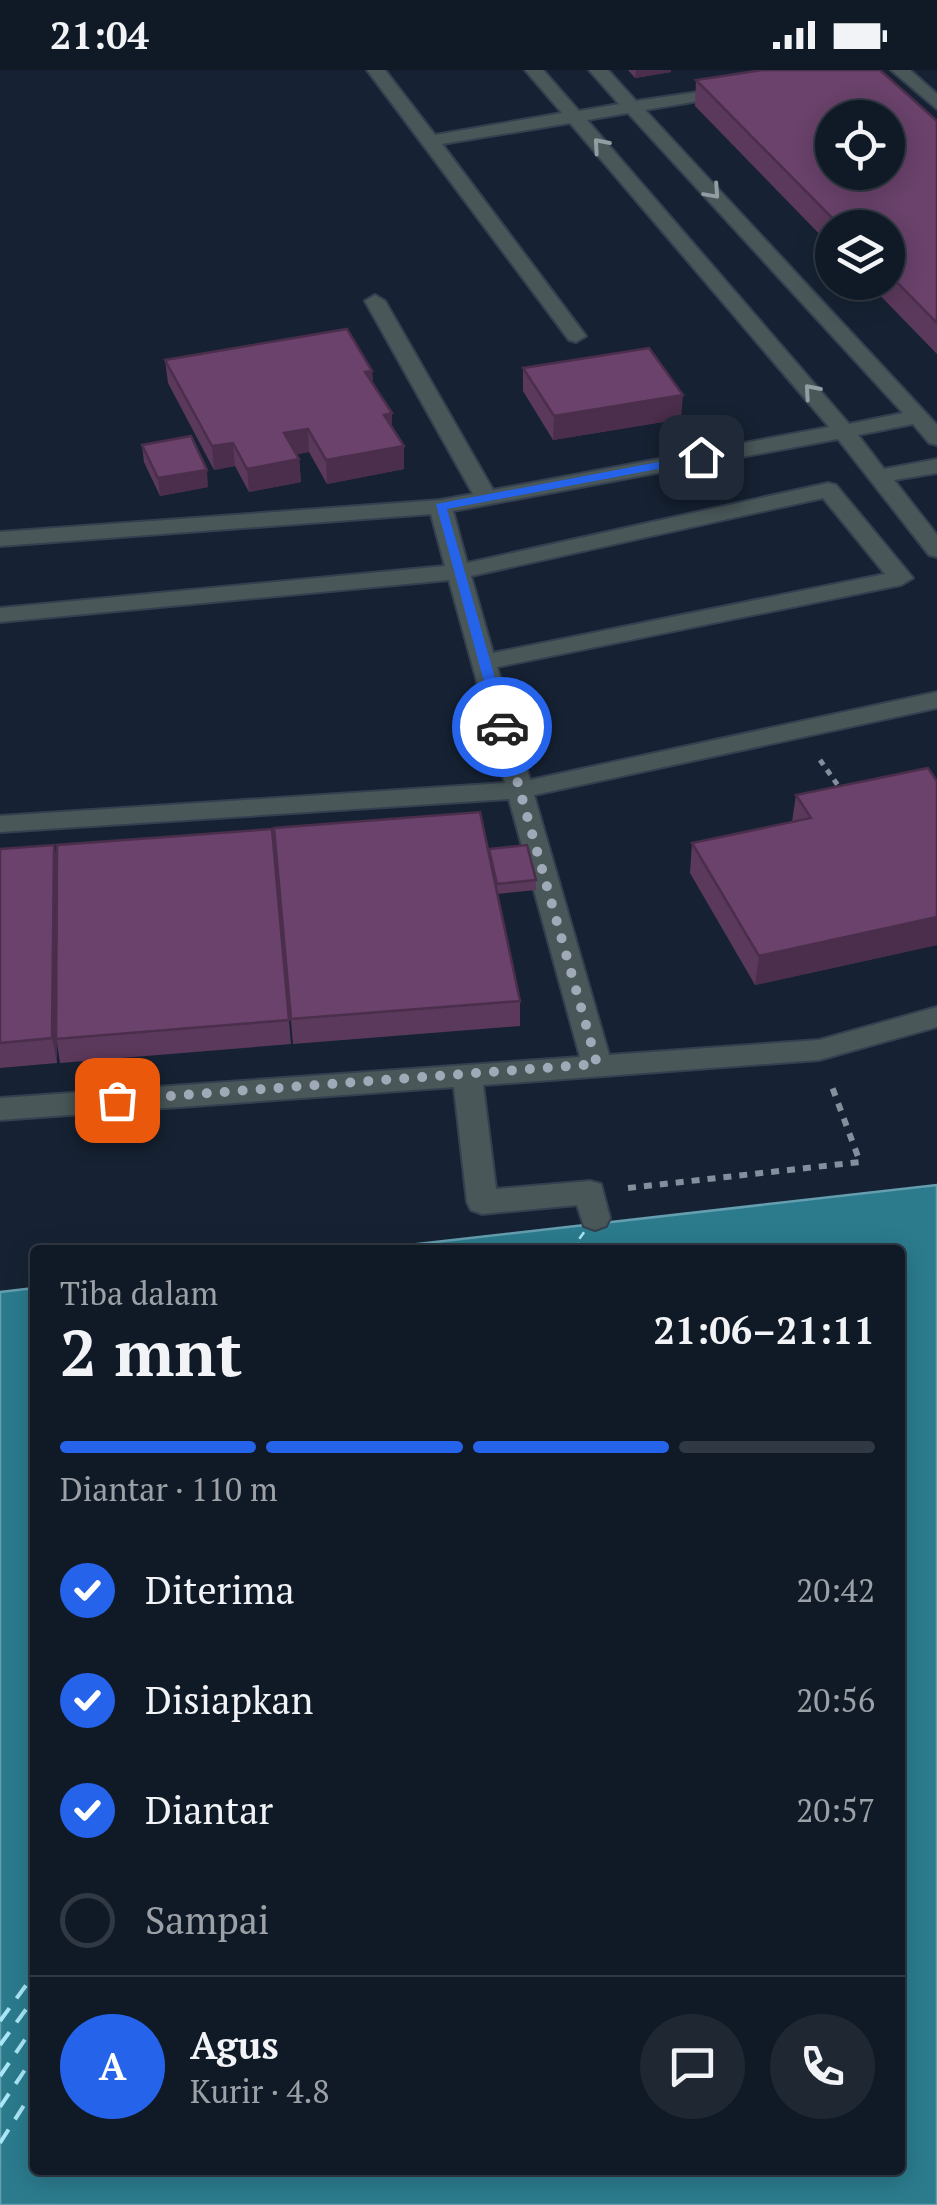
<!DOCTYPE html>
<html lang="id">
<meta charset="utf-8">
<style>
body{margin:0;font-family:"PT Serif",serif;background:#1e2732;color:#f1f3f6;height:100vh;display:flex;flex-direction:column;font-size:38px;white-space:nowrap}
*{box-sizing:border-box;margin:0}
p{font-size:32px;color:#9ca1a7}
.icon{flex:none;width:55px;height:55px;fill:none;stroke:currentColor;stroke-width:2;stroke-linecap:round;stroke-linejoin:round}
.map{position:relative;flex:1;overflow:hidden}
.details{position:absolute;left:30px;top:1175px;width:875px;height:930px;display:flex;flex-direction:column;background:#101a26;border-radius:10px;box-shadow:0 5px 25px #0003,0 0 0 2px #303843}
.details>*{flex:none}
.fabs{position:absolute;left:815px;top:30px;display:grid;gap:20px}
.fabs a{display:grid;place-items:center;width:90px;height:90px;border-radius:50%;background:#101a26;box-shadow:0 5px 25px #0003,0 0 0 2px #303843;font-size:50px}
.pin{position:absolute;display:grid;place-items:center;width:85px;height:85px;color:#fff;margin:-42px;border-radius:20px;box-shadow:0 5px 15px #0006}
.courier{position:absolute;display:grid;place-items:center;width:100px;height:100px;margin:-50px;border:8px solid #2563eb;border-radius:50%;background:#fff;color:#222;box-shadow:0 2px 12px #0007}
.head em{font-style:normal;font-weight:700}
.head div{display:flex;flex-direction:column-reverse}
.head{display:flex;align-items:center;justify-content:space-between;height:170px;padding:0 30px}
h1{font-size:65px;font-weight:700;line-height:75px}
.bar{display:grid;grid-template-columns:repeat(4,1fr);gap:15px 10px;align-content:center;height:120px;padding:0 30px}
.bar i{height:12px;border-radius:8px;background:#303843}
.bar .on{background:#2563eb}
.bar p{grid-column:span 4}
.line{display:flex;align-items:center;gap:25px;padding:0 30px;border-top:2px solid #303843}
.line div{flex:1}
.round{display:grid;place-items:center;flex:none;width:105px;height:105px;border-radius:52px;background:#1e2732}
ol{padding:0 30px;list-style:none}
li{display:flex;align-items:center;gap:30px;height:110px}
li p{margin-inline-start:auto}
li .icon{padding:10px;border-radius:50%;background:#2563eb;color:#fff;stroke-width:4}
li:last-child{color:#9ca1a7}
li i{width:55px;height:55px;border:5px solid #303843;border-radius:50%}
.status{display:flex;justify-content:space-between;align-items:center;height:70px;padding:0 50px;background:#101a26;direction:ltr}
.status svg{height:28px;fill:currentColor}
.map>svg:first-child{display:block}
.water{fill:#2b7b8d;stroke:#649eaf;stroke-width:2.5}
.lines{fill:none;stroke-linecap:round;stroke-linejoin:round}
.ferry-far1{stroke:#a9e7f7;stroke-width:2.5;stroke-dasharray:8 6;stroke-linecap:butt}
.ferry{stroke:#a9e7f7;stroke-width:4;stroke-dasharray:16 12;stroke-linecap:butt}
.service-casing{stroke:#343f4f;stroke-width:4}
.path-far1{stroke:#848e9d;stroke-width:5;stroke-dasharray:6 6;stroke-linecap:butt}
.path{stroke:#848e9d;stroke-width:6;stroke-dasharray:8 8;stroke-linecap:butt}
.service{fill:#495758;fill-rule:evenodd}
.wall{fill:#5b395c}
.shaded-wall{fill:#4a2e4b}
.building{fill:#6a426b;stroke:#4a2e4b;stroke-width:2.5;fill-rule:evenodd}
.oneway{stroke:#919ca3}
.route{fill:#2563eb}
.done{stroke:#9fa9b7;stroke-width:10;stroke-dasharray:0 18}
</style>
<div class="status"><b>21:04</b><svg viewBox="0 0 49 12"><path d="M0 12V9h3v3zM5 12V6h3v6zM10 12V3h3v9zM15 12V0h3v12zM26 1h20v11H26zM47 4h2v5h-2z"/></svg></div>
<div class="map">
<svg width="937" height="2135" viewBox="0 0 937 2135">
<rect width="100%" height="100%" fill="#162233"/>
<!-- water -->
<path class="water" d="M937,1115v1020h-937v-913l35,-4v882h865v-920h-536z"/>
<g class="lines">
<!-- ferry-far1 -->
<path class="ferry-far1" d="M571,1180l17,-23
M575,1180l6,-10"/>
<!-- ferry -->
<path class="ferry" d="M0,1951l35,-48
M0,1975l35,-48
M0,2006l35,-51
M0,2037l35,-52
M0,2073l35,-55"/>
<!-- service casing -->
<g class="service-casing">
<path id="service" d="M367,0h18l50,65 127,-22 -37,-43h18l36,41 40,-7 -30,-34h19l28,31 104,-15v8l-95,16 292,315v20l-8,-2 -16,-19 -55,11 26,34 53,-10v14l-43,7 43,55v22l-8,-2 -91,-116 -385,72 14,52 361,-80 8,2 77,93 -12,7 -404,82 33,113 407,-88v16l-403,87 75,260 210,-15 118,-33v20l-118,33 -336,25 13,104 94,-8 11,3 9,34 -4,8 -11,4 -11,-4 -7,-21 -95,9 -11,-4 -4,-8 -13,-115 -454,33v-22l580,-41 -71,-258 -509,33v-16l505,-33 -56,-203 -449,42v-14l445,-42 -14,-52 -431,32v-14l440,-32 33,-6 -108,-193 10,-6 10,6 108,189 336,-63 -259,-304 -128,21 144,192 -10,6 -7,-2zM628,43l275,300 -54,11 -262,-304zM823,428l62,76 -392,79 -22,-77z
M891,0h19l27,24v15z"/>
</g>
<!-- path-far1 -->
<path class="path-far1" d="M820,690l22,31"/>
<!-- path -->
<path class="path" d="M628,1118l232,-26 -29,-78"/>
<!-- service -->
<use href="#service" class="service"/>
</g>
<!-- wall -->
<path class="wall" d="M628,0h43v2l-36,6z
M696,10l241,41v233l-70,-72h21v-54h-56v19l-137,-141z
M165,290l207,11 1,13 19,44 12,41 -77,15 -18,-32 -12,2 2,5 2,23 -52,10 -14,-26 -21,4 -46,-87z
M523,298l158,51 -128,21 -30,-49z
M142,375l66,42 -48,9 -16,-34z
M937,711v164l-182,40 -65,-112 2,-30 100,-21 4,-27z
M274,758l215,27 47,25v10l-39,4 23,107v25l-227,18z
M272,759l19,215 -231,19 -3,-20v20l-57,5v-219l54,-4 3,16z"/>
<!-- shaded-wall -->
<path class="shaded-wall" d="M636,0h35v2l-36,6z
M372,301l1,23 -8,-22z
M683,325l-2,24 -128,21 1,-24z
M392,343v24l-8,-22z
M308,359l1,23 -23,5 -2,-24z
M233,373l2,23 -21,4 -2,-24z
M404,376v23l-77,15 -1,-24z
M299,389l2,23 -52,10 -2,-23z
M207,400l1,17 -48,9 -2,-18z
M54,775l4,25 -1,193 -5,-25z
M937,847v28l-182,40 4,-29z"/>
<!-- building -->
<path class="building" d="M762,0h118l57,51v202l-49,-50v-45h-46l-146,-148zM832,48h56v54h-56z
M347,259l25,42 -7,1 27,41 -8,2 20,31 -78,14 -18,-31 -24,4 15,26 -52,10 -14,-26 -21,3 -47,-86z
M649,278l34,47 -129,21 -31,-48z
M191,366l16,34 -49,8 -16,-33z
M928,698l9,13v136l-178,39 -67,-113 119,-25 -15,-23z
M480,742l40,189 -229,18 -17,-191z
M272,759l17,191 -233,19 1,-194z
M54,775l-2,193 -52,5v-194z
M527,775l9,35 -39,4 -8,-35z"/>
<!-- one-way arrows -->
<defs><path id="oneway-chevron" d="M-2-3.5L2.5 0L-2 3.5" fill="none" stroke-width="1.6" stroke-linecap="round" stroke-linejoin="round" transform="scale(2.5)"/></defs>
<g class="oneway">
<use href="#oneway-chevron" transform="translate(600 75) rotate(-131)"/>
<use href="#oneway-chevron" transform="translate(713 122) rotate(48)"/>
<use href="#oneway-chevron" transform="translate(811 321) rotate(-131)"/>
</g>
<!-- route -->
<path class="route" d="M701,384l4,6 -258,49 62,218 -12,3 -61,-226z"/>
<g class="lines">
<!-- done -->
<path class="done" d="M117,1030l480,-36 -95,-337"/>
</g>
</svg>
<div class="fabs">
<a><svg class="icon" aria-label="locate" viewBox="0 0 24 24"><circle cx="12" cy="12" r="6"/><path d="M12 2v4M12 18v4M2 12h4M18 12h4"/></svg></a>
<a><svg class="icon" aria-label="layers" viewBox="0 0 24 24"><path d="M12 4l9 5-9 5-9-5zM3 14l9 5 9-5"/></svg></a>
</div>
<div class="pin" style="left:117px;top:1030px;background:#ea580c"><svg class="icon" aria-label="bag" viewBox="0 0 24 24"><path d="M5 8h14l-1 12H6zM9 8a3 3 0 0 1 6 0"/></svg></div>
<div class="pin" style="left:701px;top:387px;background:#1f2937"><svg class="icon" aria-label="home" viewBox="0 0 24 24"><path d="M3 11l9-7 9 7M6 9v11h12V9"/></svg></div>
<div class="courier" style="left:502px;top:657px"><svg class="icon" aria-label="car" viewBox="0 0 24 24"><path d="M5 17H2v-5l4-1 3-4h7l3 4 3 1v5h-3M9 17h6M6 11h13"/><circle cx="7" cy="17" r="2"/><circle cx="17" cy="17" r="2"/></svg></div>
<section class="details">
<div class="head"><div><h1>2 mnt</h1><p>Tiba dalam</p></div><em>21:06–21:11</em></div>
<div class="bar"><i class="on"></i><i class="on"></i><i class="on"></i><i></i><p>Diantar · 110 m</p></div>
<ol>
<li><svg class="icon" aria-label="check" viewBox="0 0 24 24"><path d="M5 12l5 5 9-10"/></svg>Diterima<p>20:42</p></li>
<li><svg class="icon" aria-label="check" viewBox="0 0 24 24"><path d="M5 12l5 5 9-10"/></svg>Disiapkan<p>20:56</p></li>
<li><svg class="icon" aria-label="check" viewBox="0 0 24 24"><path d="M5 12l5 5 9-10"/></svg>Diantar<p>20:57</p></li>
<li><i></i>Sampai</li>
</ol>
<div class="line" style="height:180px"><b class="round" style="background:#2563eb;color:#fff">A</b><div><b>Agus</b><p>Kurir · 4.8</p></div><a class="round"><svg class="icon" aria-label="chat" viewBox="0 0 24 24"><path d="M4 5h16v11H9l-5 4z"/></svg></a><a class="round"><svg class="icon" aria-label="phone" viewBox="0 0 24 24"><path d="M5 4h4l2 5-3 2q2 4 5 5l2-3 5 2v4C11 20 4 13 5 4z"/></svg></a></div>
</section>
</div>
